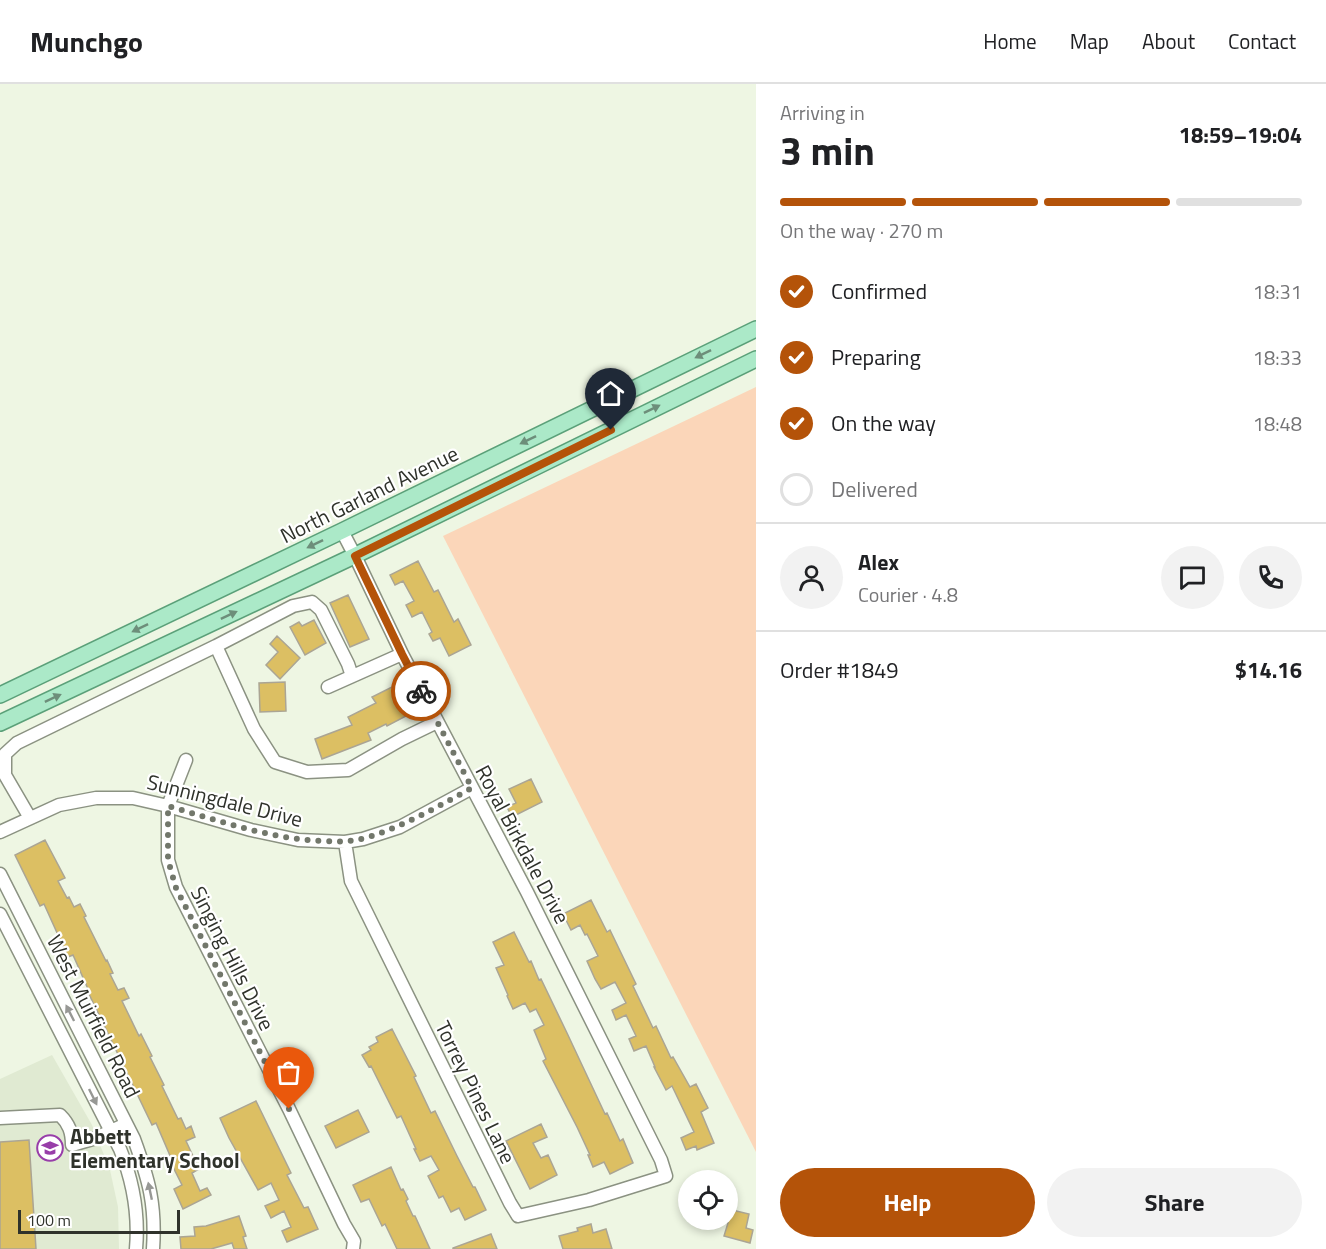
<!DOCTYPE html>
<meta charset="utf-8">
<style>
body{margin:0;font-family:"Titillium Web",sans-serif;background:#f2f2f2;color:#202124;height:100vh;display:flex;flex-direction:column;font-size:22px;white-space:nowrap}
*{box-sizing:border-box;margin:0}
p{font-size:20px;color:#757577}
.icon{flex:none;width:33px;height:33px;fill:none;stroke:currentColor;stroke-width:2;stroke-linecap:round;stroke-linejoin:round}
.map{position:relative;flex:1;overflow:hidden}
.details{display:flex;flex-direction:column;background:#fff;width:570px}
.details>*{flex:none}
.buttons{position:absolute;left:678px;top:1086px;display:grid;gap:12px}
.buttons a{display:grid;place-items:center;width:60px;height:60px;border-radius:50%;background:#fff;box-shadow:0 3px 9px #0003;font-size:30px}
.scale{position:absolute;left:18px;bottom:15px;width:162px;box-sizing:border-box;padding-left:6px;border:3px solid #2f322b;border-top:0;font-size:16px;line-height:21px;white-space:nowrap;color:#2f322b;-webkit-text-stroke:4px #fff;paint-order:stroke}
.pin{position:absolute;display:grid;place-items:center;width:51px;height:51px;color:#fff;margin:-62px -26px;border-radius:50% 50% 50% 0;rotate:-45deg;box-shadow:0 0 6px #0007}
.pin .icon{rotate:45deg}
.courier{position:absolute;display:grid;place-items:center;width:60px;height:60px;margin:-30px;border:4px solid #b45309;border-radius:50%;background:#fff;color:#222;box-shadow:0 2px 8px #0007}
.overview em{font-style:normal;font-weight:700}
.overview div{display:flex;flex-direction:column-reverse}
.overview{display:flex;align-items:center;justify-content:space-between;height:102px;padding:0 24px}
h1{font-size:39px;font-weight:700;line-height:45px}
.bar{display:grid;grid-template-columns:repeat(4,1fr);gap:9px 6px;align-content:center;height:72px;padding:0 24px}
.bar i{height:8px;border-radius:4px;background:#e0e0e0}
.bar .on{background:#b45309}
.bar p{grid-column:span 4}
.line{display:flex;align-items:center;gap:15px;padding:0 24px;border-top:2px solid #e0e0e0}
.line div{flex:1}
.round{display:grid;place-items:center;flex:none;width:63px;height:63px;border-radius:32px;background:#f2f2f2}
ol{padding:0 24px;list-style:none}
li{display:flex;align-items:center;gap:18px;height:66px}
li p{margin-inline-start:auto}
li .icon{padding:6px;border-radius:50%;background:#b45309;color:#fff;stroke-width:4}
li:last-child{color:#757577}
li i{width:33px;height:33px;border:3px solid #e0e0e0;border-radius:50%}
.primary-button{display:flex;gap:12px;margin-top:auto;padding:12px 24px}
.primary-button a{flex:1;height:69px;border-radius:36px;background:#b45309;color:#fff;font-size:24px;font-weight:700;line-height:69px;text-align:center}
.primary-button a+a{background:#f2f2f2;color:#202124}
header{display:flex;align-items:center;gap:36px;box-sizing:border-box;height:84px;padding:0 30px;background:#fff;border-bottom:2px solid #e0e0e0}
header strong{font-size:28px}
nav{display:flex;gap:33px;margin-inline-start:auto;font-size:21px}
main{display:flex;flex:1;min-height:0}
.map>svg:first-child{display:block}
.built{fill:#e0ead2}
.green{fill:#fbd6b9}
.building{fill:#dcbf63;stroke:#aba594;stroke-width:1.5}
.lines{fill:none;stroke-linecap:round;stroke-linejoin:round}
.minor-casing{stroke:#8b9282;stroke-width:15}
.major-casing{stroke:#5ba079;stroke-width:18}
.minor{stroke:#fff;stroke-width:12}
.major{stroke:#abe9c8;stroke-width:15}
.oneway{fill:#6d8e7a}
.oneway2{fill:#979895}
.done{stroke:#72776b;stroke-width:6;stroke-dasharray:0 10.8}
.route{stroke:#b45309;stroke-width:8}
.labels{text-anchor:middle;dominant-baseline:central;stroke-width:4.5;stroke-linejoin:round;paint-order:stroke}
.street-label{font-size:21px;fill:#2f322b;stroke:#fff}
.poi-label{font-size:21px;font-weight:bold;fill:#2f322b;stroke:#fff;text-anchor:start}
</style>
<header>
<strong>Munchgo</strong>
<nav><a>Home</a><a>Map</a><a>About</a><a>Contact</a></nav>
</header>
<main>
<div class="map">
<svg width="756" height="1165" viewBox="0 0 756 1165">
<rect width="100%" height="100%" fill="#eef6e3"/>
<!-- built -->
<path class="built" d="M52,971l40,70 18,45 8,37 1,42h-119v-170z"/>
<!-- green -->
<path class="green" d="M756,303v765l-313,-616z"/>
<!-- building -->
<path class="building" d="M418,477l16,31 4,-2 16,32 4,-3 13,26 -22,11 -9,-18 -7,3 -4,-7 3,-2 -10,-20 -10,5 -6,-12 8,-4 -11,-20 -8,4 -5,-10z
M348,511l21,44 -19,8 -20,-44z
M314,536l12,23 -21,12 -15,-28 9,-5 3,4z
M277,552l23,22 -20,21 -14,-14 12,-13 -8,-8z
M285,598l1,29 -26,1 -1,-29z
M394,602l14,29 -21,11 -1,-2 -18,9 3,7 -49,19 -7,-20 37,-14 -4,-8 28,-14 -4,-6z
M531,695l11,23 -30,15 -5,-10 9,-4 -7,-14z
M45,756l20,38 -7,3 9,17 2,-1 5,10 6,-3 6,12 -2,1 22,44 1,-1 6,13 -3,1 8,16 6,-2 5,10 -7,3 17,35 2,-2 11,22 -2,1 14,28 -2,1 16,33 3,-1 5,11 5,-3 4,11 -9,4 13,28 -7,4 8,18 7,-3 4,7 -28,14 -9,-20 8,-4 -13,-26 2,-1 -15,-35 -4,2 -65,-135 1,-1 -15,-34 -5,2 -24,-53 -4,2 -25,-51z
M591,816l16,32 3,-2 26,54 -3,2 20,42 3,-2 15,32 2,-1 17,30 6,-3 12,24 -7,4 13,31 -17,7 -1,-4 -10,4 -5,-12 13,-6 -22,-46 -6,4 -12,-23h1l-9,-21 -12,5 -5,-12 7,-3 -10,-21 -10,5 -4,-10 14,-7 -11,-21 -14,7 -6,-10 -8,-18 11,-5 -11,-22 -2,1 -5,-10 -9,5 -8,-16z
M514,848l15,30 2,-1 8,19 2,-1 26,54 38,81 2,-1 13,28 3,-2 10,24 -23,11 -6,-12 -11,5 -5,-12h2l-13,-28 -34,-66 3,-2 -12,-29 10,-5 -8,-16 -6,3 -5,-9 -12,6 -6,-13 1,-1 -12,-27 8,-3 -11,-23z
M392,945l24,47 -2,1 17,36 4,-2 22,45 16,31h2l11,23 -21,10 -6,-12 -8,4 -8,-16 -4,2 -11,-22 11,-6 -8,-14 -11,5 -6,-12h2l-15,-33 -4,2 -26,-52 -2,1 -7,-12 9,-5 -2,-3 9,-5 -2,-5z
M256,1017l35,72 -4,2 17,33 4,-1 10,22 -31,13 -5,-11 9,-4 -7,-16 -13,7 -6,-12 14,-6 -8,-17 -13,7 -29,-52 -9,-20z
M358,1026l11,22 -33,16 -11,-22z
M541,1040l6,13 -14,6 8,15 7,-3 9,20 -27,14 -24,-48z
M29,1056l7,109h-36v-107z
M391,1083l10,23 2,-1 5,10 -2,2 7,15h2l15,33h-33l-12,-25 -3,2 -13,-27 -8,3 -8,-17z
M728,1125l21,5 -3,14 7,2 -3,13 -26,-7 4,-13z
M239,1132l7,20 -3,1 4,12h-13l-2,-6 -21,6h-30l-1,-12 15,-1 -1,-9 12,-1z
M591,1140l2,9 13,-4 6,20h-49l-4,-13 19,-5 -1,-3z
M491,1150l6,15h-44v-1z"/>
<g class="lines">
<!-- minor casing -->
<g class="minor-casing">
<path id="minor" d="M342,447l13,25 47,98 125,238 134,268 5,16 -77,24 -71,16 -8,-13 -159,-322 -6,-39
M216,562l38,83 21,33 32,10 41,-2 54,-31 35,-17
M328,603l74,-33
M186,676l-18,46v54l8,27 113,222 55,115 10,17 -1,8
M30,734l-25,-43v-21l12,-11 199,-97 77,-40 19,-4 9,8 27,54 4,12
M0,748l59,-27 37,-7h37l35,8 83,24 47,10 47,2 18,-3 37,-12 72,-39
M0,790l134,265c15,41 22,66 19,110
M0,830l120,235c13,32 19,66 16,100
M0,1034l60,-3c9,9 12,17 12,30l24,-7 30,-14"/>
</g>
<!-- major casing -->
<g class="major-casing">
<path id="major" d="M0,611l342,-164 414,-202
M0,639l354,-167 402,-197"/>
</g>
<!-- minor -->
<use href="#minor" class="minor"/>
<!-- major -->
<use href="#major" class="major"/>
</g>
<!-- one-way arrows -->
<defs><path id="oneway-solid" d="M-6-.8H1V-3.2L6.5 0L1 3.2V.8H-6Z" transform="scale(1.5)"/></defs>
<g class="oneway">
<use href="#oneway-solid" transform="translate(703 270) rotate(154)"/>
<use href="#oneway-solid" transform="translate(652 325) rotate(-26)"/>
<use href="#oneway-solid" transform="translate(528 356) rotate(154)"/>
<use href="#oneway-solid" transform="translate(315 460) rotate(154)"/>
<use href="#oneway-solid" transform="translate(229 531) rotate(-25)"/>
<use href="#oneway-solid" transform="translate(140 544) rotate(154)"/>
<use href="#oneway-solid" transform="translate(53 614) rotate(-25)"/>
</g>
<g class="oneway2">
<use href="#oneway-solid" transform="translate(70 929) rotate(-117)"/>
<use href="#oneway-solid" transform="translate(93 1013) rotate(64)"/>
<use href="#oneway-solid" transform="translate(150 1107) rotate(-102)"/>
</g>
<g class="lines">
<!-- done -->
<path class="done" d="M289,1025l-113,-221 -8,-28v-54c52,15 102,33 156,35 14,1 27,1 41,-3 38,-11 72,-31 107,-50l-51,-97"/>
<!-- route -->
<path class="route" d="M421,607l-19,-37 -47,-98 256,-126"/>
</g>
<!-- icons -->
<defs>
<g id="school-ring" transform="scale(1.35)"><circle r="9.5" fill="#fff" stroke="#983ea9" stroke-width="1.5"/><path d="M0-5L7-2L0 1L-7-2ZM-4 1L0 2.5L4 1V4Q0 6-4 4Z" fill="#983ea9"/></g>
</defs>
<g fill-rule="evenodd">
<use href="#school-ring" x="50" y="1064"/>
</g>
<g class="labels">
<!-- street labels -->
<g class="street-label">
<text transform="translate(369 410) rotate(-26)">North Garland Avenue</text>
<text transform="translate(225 716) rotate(14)">Sunningdale Drive</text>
<text transform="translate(523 760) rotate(62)">Royal Birkdale Drive</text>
<text transform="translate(233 874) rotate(63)">Singing Hills Drive</text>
<text transform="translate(94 932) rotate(63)">West Muirfield Road</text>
<text transform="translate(476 1008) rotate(64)">Torrey Pines Lane</text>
</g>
<!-- poi labels -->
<g class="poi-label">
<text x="70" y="1052">Abbett<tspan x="70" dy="24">Elementary School</tspan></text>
</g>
</g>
</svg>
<div class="buttons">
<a><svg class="icon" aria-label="locate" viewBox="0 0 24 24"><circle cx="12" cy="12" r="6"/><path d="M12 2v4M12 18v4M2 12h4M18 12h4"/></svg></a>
</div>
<div class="scale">100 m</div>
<div class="pin" style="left:289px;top:1025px;background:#ea580c"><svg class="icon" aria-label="bag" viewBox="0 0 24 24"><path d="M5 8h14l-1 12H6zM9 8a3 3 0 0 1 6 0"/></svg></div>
<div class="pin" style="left:611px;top:346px;background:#1f2937"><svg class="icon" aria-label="home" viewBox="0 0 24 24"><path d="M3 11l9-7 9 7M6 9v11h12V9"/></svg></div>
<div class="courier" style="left:421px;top:607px"><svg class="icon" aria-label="bike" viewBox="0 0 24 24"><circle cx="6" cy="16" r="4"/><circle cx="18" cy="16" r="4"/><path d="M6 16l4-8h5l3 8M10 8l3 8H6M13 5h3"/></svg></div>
</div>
<section class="details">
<div class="overview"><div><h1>3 min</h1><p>Arriving in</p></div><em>18:59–19:04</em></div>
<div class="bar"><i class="on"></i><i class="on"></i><i class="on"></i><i></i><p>On the way · 270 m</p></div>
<ol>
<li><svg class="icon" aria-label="check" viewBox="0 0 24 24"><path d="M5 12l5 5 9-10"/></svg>Confirmed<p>18:31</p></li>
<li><svg class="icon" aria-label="check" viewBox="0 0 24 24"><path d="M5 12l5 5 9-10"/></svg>Preparing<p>18:33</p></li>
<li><svg class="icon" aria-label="check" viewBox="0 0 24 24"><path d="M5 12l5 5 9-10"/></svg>On the way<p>18:48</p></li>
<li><i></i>Delivered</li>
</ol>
<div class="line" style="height:108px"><a class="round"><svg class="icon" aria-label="person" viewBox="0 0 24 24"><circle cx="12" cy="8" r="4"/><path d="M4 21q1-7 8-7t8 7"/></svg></a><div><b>Alex</b><p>Courier · 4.8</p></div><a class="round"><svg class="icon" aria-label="chat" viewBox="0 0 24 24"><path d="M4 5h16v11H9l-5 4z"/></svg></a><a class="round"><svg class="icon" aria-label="phone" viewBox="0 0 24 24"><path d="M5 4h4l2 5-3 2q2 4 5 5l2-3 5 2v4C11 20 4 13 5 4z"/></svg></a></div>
<div class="line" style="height:78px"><div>Order #1849</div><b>$14.16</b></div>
<div class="primary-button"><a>Help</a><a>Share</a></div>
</section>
</main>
